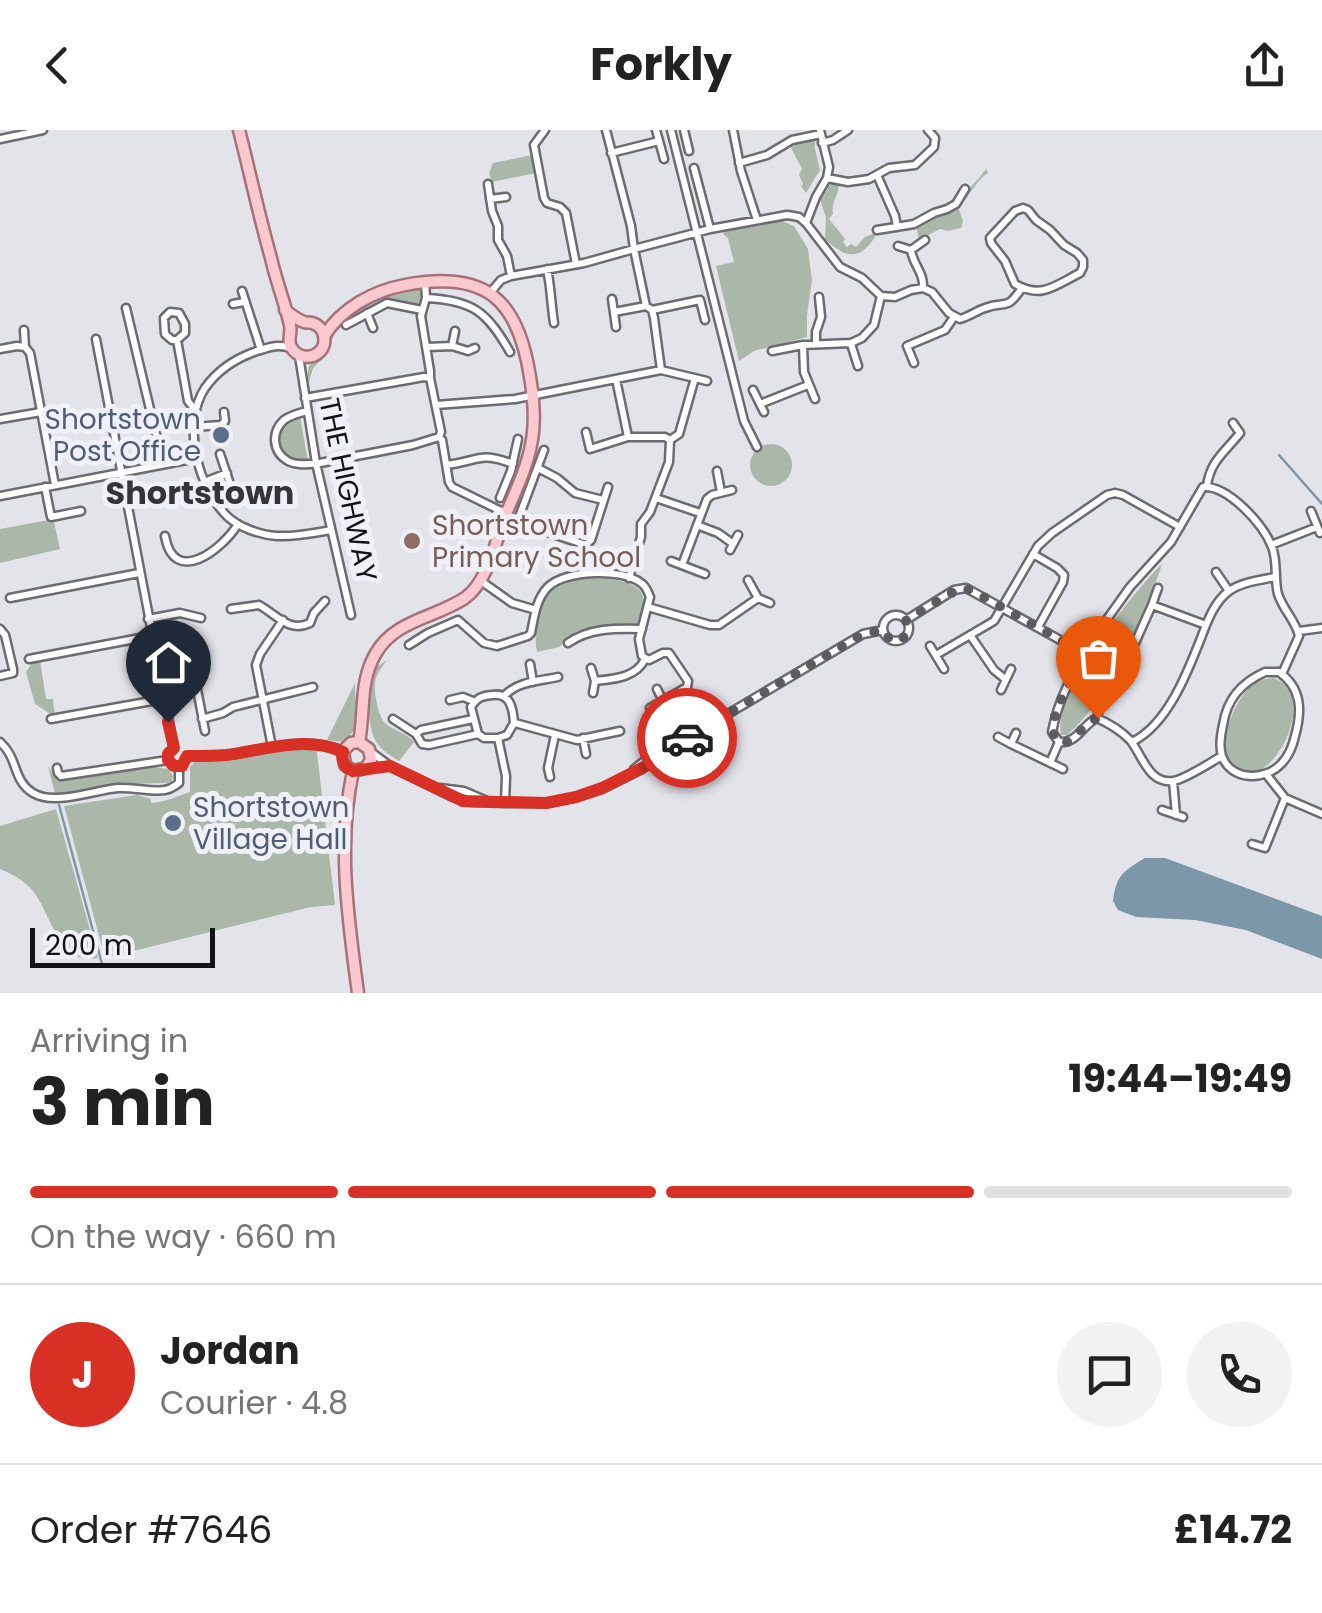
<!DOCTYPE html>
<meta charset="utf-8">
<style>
body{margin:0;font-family:Poppins,sans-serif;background:#f2f2f2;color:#222;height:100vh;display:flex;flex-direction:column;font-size:38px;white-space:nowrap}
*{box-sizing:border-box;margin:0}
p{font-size:32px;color:#767676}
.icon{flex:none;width:55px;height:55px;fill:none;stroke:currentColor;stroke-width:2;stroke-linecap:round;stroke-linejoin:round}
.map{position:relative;height:863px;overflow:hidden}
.panel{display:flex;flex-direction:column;background:#fff;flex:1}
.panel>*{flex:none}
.scale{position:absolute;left:30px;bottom:25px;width:185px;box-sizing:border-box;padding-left:10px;border:5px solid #131316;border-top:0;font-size:28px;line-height:35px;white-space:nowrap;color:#131316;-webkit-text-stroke:8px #f0f0f8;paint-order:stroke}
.pin{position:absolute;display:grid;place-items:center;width:85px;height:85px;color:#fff;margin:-102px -42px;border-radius:50% 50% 50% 0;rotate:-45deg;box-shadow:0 0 10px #0007}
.pin .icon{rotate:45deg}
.courier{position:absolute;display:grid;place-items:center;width:100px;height:100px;margin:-50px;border:8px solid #d93025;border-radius:50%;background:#fff;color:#222;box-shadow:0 2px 12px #0007}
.head em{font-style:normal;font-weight:700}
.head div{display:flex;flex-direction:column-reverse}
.head{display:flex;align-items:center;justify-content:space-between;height:170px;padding:0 30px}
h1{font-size:65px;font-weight:700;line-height:75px}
.bar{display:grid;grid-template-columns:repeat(4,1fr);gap:15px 10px;align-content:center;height:120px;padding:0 30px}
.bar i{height:12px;border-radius:8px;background:#e0e0e0}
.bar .selected{background:#d93025}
.bar p{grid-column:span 4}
.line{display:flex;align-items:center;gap:25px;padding:0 30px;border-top:2px solid #e0e0e0}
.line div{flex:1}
.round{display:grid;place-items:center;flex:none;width:105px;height:105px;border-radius:52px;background:#f2f2f2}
header{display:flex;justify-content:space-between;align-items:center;height:130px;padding:0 30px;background:#fff;font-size:45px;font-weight:700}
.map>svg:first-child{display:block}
.green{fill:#abb7a8}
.water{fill:#7b97a8}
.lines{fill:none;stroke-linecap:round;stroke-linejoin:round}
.stream{stroke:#7b97a8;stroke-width:2.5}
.street-casing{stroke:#6b6b71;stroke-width:11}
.primary-casing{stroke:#a77179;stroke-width:15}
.street{stroke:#fff;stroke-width:6}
.primary{stroke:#fac8cf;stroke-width:10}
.done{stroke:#5c5c60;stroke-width:10;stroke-dasharray:0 18}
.route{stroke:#d93025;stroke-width:12}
.service-dot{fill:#5c6f8a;stroke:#f0f0f8;stroke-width:4}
.education-dot{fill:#8d6e63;stroke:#f0f0f8;stroke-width:4}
.labels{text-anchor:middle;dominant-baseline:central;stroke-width:10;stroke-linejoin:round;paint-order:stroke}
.service-label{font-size:28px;fill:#4e5e75;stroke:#f0f0f8;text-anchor:end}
.street-label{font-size:28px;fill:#131316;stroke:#f0f0f8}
.education-label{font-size:28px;fill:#785e54;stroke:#f0f0f8;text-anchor:start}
.quarter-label{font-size:32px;font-weight:bold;fill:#343439;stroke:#f0f0f8}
</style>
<header><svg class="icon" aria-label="back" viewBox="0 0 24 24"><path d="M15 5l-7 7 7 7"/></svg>Forkly<svg class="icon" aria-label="share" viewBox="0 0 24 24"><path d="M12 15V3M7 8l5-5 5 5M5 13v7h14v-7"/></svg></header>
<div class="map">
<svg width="1322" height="863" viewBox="0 0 1322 863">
<rect width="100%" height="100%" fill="#e3e3ea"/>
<!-- green -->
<path class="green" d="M815,9v10l5,21 -14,23 -5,-7 2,-2 -4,-9 3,-6 -11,-21 8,-6z
M532,25l4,18 -44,9 -3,-9 4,-10z
M986,39l2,4c-13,8 -18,24 -30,34l5,14 -2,7 -13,3 -8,-2 -21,11 -3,-14c29,-18 50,-30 70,-57z
M832,54l7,1c-1,11 -8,18 -6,29l-4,5 16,20 -2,3 4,5 4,-3 5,3 9,-10 13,-5c-16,28 -30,29 -53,7l1,-22 -6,-17 8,-11 -1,-2z
M782,91l12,5 14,23 4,31 -5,35v22l-53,14 -15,10 -23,-95 18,-4 -6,-24 -4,-3 -1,-4 22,-6z
M421,157l1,13 -5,4 -16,-1 -11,-5 -33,15 -22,19 -8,22 -14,14 -4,14h-3l3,-16 14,-14 10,-23 29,-25 22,-12z
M300,286l8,46c-35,-2 -43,-35 -8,-46z
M750 335a21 21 0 1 1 42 0a21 21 0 1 1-42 0Z
M49,390l1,3 4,-1 6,27 -60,14v-34z
M1162,434c-19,58 -48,130 -95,171h-6c-8,-42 71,-142 101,-171z
M586,448c17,1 56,-1 58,23 1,7 -4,18 -6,25l-18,3 -17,-3 -26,5 -18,16 -22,5c-4,-19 1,-50 17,-64 8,-7 22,-8 32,-10z
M34,530h6l6,39h7l2,18 -20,-13 -9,-32z
M387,530c-5,7 -11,14 -12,23 -1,10 3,34 11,41 9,7 21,9 28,18l-15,19c-10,-6 -18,-11 -24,-21 -7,-14 -10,-57 -1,-70 3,-4 9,-7 13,-10z
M1273,548c49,14 -1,116 -36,91 -25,-18 -3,-68 14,-83 6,-6 14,-7 22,-8z
M355,553c-1,21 10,46 -13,59l-15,-2z
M298,617l21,1 -2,5 18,152 -24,2 -206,51 -41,-152 73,-11 14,4v4c13,0 26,-7 39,-11v-25l7,-7z
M48,636l9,14 96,-13 16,2 4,7 -1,5 -5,2 -40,1 -72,10z
M56,679l42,149c-38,9 -47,-44 -65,-67 -9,-11 -21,-17 -33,-22v-43z"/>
<!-- water -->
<path class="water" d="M1145,728h20l157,58v43l-76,-29 -51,-10 -59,-3 -18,-7 -5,-9c3,-25 10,-30 32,-43z"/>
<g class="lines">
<!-- stream -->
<path class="stream" d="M1279,325l43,49
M59,675l43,159"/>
<!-- street casing -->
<g class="street-casing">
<path id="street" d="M545,0l-11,15 10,53 3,5 13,4 6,6 10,51
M656,0l8,29
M671,0l73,291 13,26
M684,0l5,21
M733,0l8,41 16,49
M0,9l43,-9
M822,13l11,-3 15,-10
M611,23l48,-12
M739,33l28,-8 25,-15 29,-6
M694,38l16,61
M877,45l18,41 2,11
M827,48l21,4 21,-3 20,-11 26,-3 19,-18 1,-9 -7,-8
M488,54l4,27 6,15v14l9,16 4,20
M490,69l16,-2
M1023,78l5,2 8,10 14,10 14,15 13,8 6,7v7l-3,6c-26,13 -38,26 -65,11l-10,-23 -14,-18 -1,-5 25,-27z
M806,93l10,-26 11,-19 2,-11 -9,-37
M877,100l37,-6 20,-11 13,-4 9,-5 9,-15
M898,116l13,4 14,-10
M911,120c2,15 13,22 12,38
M547,139c4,18 4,35 7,54
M425,151l1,17 -5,18 9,55v7l11,54 -2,5 3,3 7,42 3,5 53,26
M242,161l19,59
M490,163l11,-13 10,-4 73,-13 50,-14 -3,-23 -25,-96
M426,168c47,2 61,14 84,54
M612,169l4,28
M233,174l11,-2
M126,178l37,156
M652,180l48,-10 5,20
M170,182l9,1 6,11v9l-8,7h-5l-7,-6 -1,-16z
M614,182l32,-6
M367,183l6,15
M346,195l41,-22 35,7
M24,200l1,17 5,6 25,132
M96,209l78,409
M177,210l11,61 8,10
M816,214v-12l5,-15 -2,-20
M851,214l7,22
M803,215l1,27 11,27
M452,216l3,-15
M427,217l25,-1 16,5 7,-3
M291,218c-14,-5 -24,0 -37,4 -19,7 -37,19 -49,36 -24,36 -7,101 23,129 12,11 33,18 49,19 18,1 37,-3 54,-6
M0,219l17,-3 8,1
M772,221l31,-6 48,-2 11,-5 12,-13 7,-29
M299,226l17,107 35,152
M914,233l-7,-17 38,-16 9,-13
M661,240l-7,-52 -2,-8 -6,-4 -12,-57 76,-20 77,-14 12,2 7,6 34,44 22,11 19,18 14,1 16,-7 12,-2 9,4 17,21 11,6c10,-3 16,-8 25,-11 22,-8 20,4 37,-20
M616,249l12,58h37l5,3 -1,22 -19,50 -9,12v13l-12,41
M753,260l11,22
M305,268l119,-21 6,1
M760,274l48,-19
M436,275l79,-6 146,-29 46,11
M307,281c-8,2 -16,4 -23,9 -13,12 -12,32 4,41 9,5 22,3 32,2l93,-18 26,-8
M0,289l41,-7
M194,297l27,-2 4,-4 -1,-9
M586,302l4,17 38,-12
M670,310l9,-6 16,-56
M544,320l-25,67 1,6 66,22
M220,324l13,39
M447,335c32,-4 32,-14 66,-1
M538,338l19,10 18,15 28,7
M717,341l4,21
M204,352l23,-9
M1207,356c3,-25 19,-35 33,-53l-7,-10
M45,357l6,30 30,-6
M0,366l197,-38
M500,368l11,-27 7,-32
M656,368l44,15
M1311,381l9,22
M697,395l21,8 14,10
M165,406c9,51 57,14 73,-12
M1271,415l46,-18
M730,420l8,-15
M1033,424l24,14 7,7 -1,7 -25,45
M671,431l34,13
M682,435l25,-66 5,-4 20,-5
M587,442l-1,-27 5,-5 17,-53
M1216,442l13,19
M748,450l10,18 12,5
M481,451l31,22 24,7
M10,468l129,-25
M1152,475l6,-17
M648,477l62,18h9l39,-27
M231,479l28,-4c18,10 30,28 51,18l4,-10 11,-12
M883 498a13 13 0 1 1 26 0a13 13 0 1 1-26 0Z
M148,489l32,-6 21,5
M906,490l48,-30 12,-2 114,63 10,-8 40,-56 41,-45 32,-55c25,-2 60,37 69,60 6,15 2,32 6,47 5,16 18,27 21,42l-17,38
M0,499l5,6 8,34v4l-13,3
M1299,501l23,-3
M970,505l24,35 11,9
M568,513c21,-15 48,-15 74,-14
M409,515l19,-12 30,-13 26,23 13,3 31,-10 3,-3c3,-15 5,-34 17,-46 17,-17 74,-19 93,-4 6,4 6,8 9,14l-11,42 3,17 7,4 14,-7h6l19,28 -1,6 -37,21
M930,516l14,23
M1080,521c-1,15 -9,26 -15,40 -6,13 -10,26 -13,41l7,10c18,2 24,-18 38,-24 11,5 25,14 33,22 12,14 18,44 43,41 11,-1 38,-19 49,-25
M936,525l58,-34 44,-75 14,-13 55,-38 8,-2 8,2 57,32
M29,529l122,-23
M530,534l3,18
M591,538l4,13 -2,12
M200,540l-5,9 10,52
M1265,542h14c23,16 23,39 16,64 -2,9 -7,21 -14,28 -16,17 -50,17 -59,-8 -3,-9 -1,-22 1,-31 4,-26 18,-42 42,-53z
M186,543l9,6
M595,551c18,-2 41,-3 50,-22
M657,559l6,12
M1001,560l10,-21
M505,565c14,-14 35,-14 53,-18
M450,570l13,-3 10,4
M1097,588l2,-8 23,-38 30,-67 54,20
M51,589l112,-20
M202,589l21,-6 10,-6 80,-20
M393,589l23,15 6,10 7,1 49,-11 6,4h14
M515,593l62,17 43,-9
M1016,603l-5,11 52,25
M416,604l5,-4 52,-11
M478,604l-7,-27c6,-9 10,-11 21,-12 18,-3 21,13 22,28l-7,12 -9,3 8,38 -1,27
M998,607l13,7
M583,608l3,16
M0,612c19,17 12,38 33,51 22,13 61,-3 85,-5 15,-1 33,4 47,2 7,-1 9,-4 14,-7v-16
M1132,612c35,-17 55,-68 69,-104 6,-16 13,-36 28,-47 13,-9 31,-11 46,-14
M272,617l-16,-82 4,-11 23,-34
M174,618l-5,4 -1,8 4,5 6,2
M371,622l19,14 63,31 18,5 34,1h42l30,-6 25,-8 40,-20 18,-15
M187,627c13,-1 27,-1 40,-2 39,-5 78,-20 116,-4
M1050,633l9,-21
M57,638l1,5 3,3 107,-16
M634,639l14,-11 12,-4 203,-120 20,-4
M1266,644l19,24 37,16
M550,647l-2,-9 7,-33
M1173,651l3,34
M440,658l24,3 21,9
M1162,680l21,7
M1252,714l13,4 20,-50"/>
</g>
<!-- primary casing -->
<g class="primary-casing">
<path id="primary" d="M239,0c11,43 20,86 32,128 5,23 14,45 19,67 2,8 -3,14 1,22 6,10 18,13 27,6 11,-8 7,-27 -6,-30 -3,-1 -6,0 -8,-1 -6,-2 -14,-8 -19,-12
M324,206c18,-28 49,-45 81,-51 81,-15 113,14 125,92 4,23 6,45 1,68 -5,27 -19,53 -29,79 -5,14 -8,30 -15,44 -5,11 -12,23 -22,30 -30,20 -70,22 -89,55 -17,28 -11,59 -17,89
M353,641c-16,74 -5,147 5,222
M353,641l13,-3 5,-8 -2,-11 -10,-7
M353,641l-8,-6 -2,-14 8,-8 8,-1"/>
</g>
<!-- street -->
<use href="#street" class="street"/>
<!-- primary -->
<use href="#primary" class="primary"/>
</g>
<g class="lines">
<!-- done -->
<path class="done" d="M687,608l176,-104 20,-4 7,10h12l6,-11 -2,-9 54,-32 11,2 109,61c-1,30 -34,57 -25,88l10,4c13,-6 19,-20 33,-25"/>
<!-- route -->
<path class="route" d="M168,592l6,26 -6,6v6l6,6h8l5,-10c13,0 26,0 39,-1 39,-5 79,-20 117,-3 -2,8 1,15 10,19l37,-5 73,35 83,2 30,-6 26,-9 46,-23 12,-11 27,-16"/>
</g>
<!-- markers -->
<g class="service-dot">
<circle cx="221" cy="305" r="10"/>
<circle cx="173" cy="693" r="10"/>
</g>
<circle class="education-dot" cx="412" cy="411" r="10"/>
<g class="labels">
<!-- service labels -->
<g class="service-label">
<text x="201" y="289">Shortstown<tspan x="201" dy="32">Post Office</tspan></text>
<text x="193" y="677" text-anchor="start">Shortstown<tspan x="193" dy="32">Village Hall</tspan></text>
</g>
<!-- street labels -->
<g class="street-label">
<text transform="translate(348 360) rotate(78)">THE HIGHWAY</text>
</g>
<!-- education labels -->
<g class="education-label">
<text x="432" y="395">Shortstown<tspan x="432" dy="32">Primary School</tspan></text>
</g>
<!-- quarter labels -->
<g class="quarter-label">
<text x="200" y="362">Shortstown</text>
</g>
</g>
</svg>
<div class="scale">200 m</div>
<div class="pin" style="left:1098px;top:588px;background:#ea580c"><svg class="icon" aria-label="bag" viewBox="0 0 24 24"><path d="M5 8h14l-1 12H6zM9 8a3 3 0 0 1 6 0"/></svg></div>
<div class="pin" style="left:168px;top:592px;background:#1f2937"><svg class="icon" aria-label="home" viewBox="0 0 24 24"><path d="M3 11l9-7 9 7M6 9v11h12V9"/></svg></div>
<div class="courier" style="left:687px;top:608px"><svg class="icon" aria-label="car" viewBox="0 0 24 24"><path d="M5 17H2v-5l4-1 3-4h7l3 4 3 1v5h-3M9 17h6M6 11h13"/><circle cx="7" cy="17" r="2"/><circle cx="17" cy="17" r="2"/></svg></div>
</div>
<section class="panel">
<div class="head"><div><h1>3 min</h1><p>Arriving in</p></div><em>19:44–19:49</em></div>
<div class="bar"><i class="selected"></i><i class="selected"></i><i class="selected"></i><i></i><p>On the way · 660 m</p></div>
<div class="line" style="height:180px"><b class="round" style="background:#d93025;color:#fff">J</b><div><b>Jordan</b><p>Courier · 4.8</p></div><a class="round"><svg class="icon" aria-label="chat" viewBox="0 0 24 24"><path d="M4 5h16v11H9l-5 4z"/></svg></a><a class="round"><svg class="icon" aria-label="phone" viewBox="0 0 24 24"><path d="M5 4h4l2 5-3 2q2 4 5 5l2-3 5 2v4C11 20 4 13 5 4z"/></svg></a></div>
<div class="line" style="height:130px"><div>Order #7646</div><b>£14.72</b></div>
</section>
